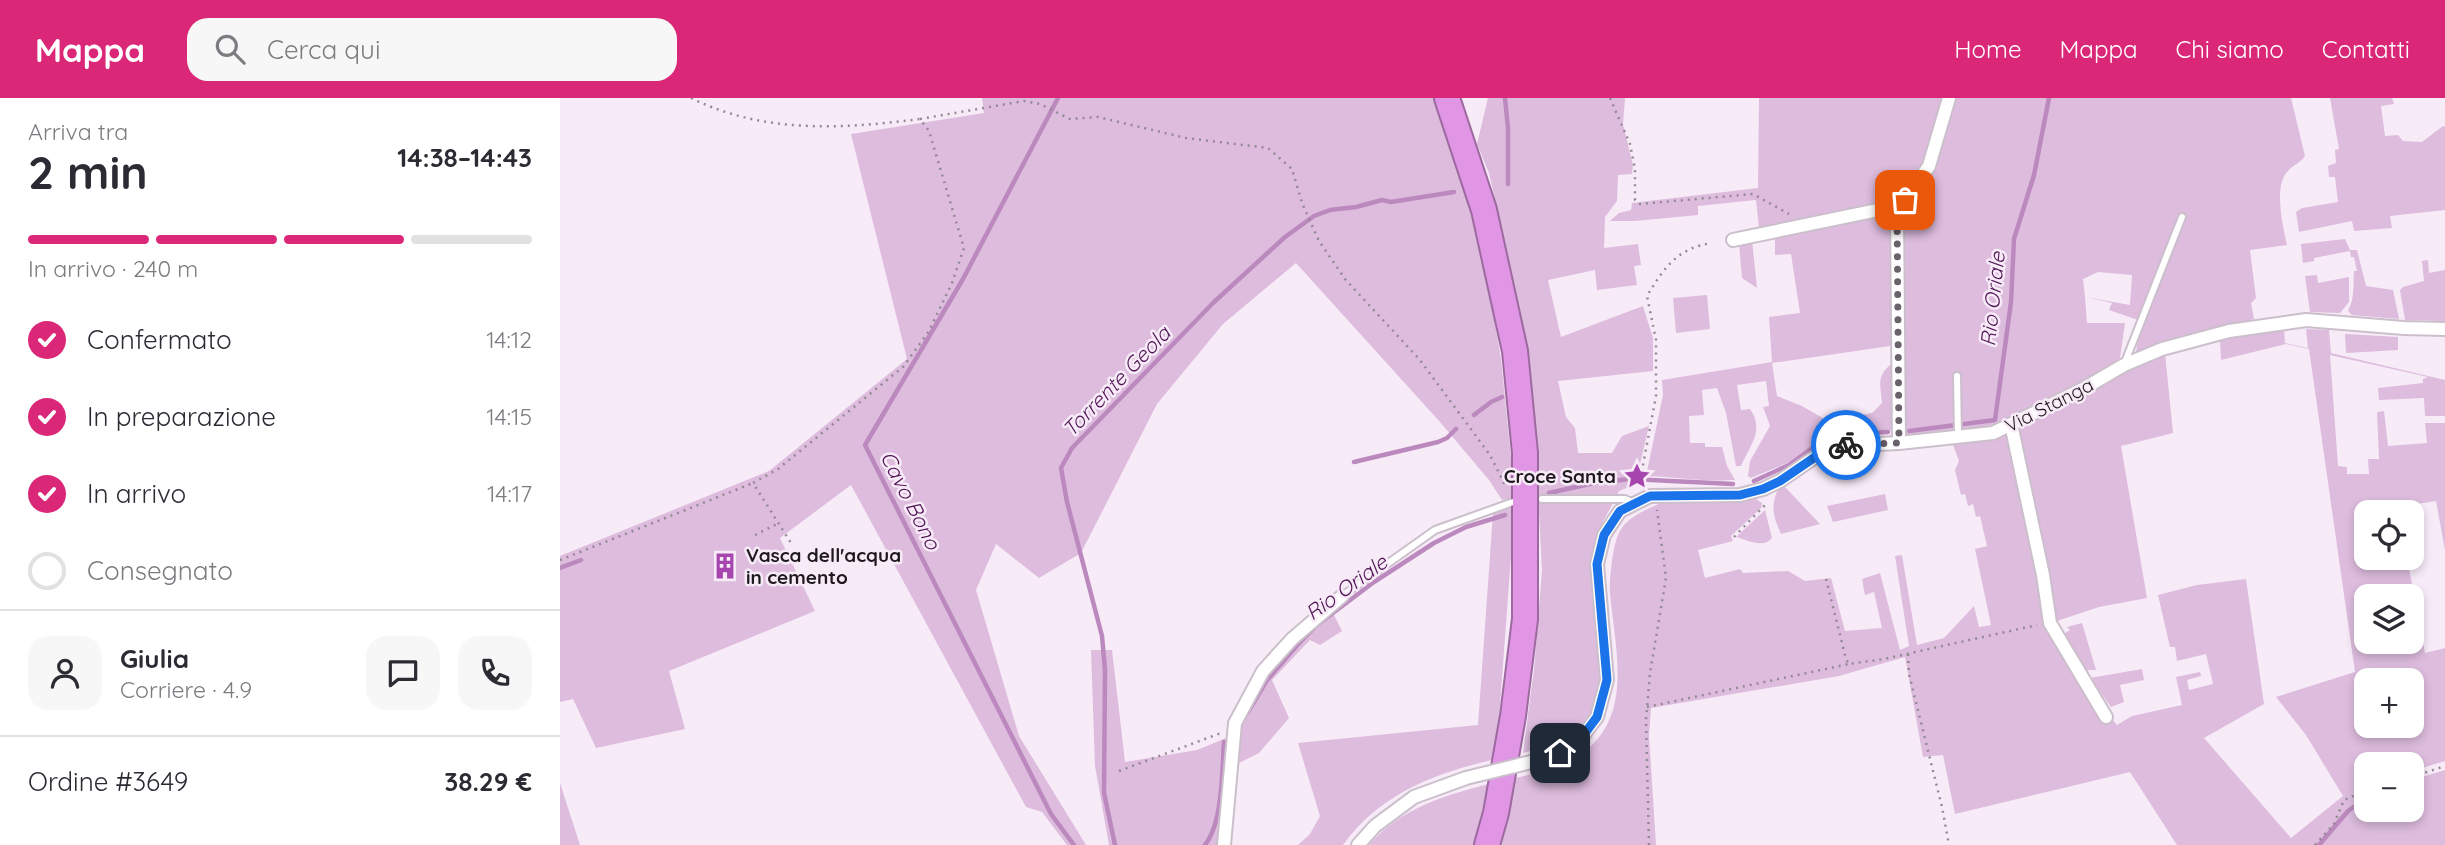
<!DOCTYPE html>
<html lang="it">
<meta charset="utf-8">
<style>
body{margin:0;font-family:Quicksand,sans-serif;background:#f7f7f7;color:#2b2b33;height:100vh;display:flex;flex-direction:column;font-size:26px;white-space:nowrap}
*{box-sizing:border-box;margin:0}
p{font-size:23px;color:#7c7c81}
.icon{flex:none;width:38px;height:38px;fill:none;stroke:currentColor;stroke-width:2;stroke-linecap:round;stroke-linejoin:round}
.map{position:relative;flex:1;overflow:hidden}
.sheet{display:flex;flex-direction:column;background:#fff;width:560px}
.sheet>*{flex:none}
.buttons{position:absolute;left:1794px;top:402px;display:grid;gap:14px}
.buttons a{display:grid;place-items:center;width:70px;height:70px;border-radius:14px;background:#fff;box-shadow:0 4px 10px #0003;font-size:35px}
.pin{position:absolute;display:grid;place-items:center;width:60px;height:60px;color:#fff;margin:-30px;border-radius:14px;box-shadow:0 4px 10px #0006}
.courier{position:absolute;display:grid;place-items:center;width:70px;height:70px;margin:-35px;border:5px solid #1a73e8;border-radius:50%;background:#fff;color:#222;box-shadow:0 2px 9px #0007}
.summary em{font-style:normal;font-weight:800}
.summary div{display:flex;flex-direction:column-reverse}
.summary{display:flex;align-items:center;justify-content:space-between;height:119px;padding:0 28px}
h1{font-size:46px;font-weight:800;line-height:52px}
.bar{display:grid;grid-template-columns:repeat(4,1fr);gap:10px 7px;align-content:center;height:84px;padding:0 28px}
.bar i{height:9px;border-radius:5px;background:#e1e1e2}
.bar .on{background:#db2777}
.bar p{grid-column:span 4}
.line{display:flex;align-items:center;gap:18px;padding:0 28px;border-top:2px solid #e1e1e2}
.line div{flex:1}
.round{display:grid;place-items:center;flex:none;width:74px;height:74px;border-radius:21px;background:#f7f7f7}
ol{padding:0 28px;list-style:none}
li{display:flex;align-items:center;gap:21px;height:77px}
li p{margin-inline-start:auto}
li .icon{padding:7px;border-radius:50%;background:#db2777;color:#fff;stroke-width:4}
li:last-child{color:#7c7c81}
li i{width:38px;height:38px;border:4px solid #e1e1e2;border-radius:50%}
header{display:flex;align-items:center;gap:42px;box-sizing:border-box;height:98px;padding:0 35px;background:#db2777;color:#fff}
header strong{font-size:33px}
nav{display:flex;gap:38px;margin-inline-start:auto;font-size:24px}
.search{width:490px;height:63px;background:#f7f7f7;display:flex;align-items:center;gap:18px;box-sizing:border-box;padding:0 24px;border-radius:21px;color:#7c7c81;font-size:26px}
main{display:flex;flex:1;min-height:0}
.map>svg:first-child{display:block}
.green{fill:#ddbcde;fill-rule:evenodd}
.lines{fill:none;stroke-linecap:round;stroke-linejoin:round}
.stream{stroke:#bb89bd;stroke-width:4.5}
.lane-casing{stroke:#cbbfcc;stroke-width:10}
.street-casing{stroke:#cbbfcc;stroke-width:16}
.highway-casing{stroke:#9c6a9f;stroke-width:28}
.path{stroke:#938a93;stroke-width:2.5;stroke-dasharray:2 5;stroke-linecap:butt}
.lane{stroke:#fff;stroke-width:6}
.street{stroke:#fff;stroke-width:12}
.highway{stroke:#e095e5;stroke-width:24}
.street-bridge-casing{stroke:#cbbfcc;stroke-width:16;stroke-linecap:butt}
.street-bridge{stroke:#fff;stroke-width:12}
.done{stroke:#6a626a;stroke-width:7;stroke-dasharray:0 12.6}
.route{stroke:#1a73e8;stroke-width:9}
.labels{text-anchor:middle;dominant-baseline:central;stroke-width:5;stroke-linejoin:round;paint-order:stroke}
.street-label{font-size:19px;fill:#1e191e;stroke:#f8ebf8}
.poi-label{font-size:19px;font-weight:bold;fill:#1e191e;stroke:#f8ebf8;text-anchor:end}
.water-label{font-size:21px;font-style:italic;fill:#511456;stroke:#f8ebf8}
</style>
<header>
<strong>Mappa</strong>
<div class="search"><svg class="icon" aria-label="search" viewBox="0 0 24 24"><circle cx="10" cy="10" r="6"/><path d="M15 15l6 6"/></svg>Cerca qui</div>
<nav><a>Home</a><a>Mappa</a><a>Chi siamo</a><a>Contatti</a></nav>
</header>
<main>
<section class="sheet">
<div class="summary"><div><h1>2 min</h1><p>Arriva tra</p></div><em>14:38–14:43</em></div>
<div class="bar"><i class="on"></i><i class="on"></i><i class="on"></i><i></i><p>In arrivo · 240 m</p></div>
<ol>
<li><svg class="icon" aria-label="check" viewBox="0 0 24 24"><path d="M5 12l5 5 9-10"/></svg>Confermato<p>14:12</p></li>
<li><svg class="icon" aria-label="check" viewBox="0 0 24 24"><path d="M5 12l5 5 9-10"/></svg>In preparazione<p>14:15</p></li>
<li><svg class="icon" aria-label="check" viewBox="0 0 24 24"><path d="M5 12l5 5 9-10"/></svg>In arrivo<p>14:17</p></li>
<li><i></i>Consegnato</li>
</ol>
<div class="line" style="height:126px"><a class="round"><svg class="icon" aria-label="person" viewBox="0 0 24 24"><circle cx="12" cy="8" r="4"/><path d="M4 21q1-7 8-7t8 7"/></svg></a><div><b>Giulia</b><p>Corriere · 4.9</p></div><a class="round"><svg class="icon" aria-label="chat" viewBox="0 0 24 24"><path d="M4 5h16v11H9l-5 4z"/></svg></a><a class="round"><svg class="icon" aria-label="phone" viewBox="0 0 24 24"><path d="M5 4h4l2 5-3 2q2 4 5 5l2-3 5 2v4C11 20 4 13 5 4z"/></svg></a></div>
<div class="line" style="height:91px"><div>Ordine #3649</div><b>38.29 €</b></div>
</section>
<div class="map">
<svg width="1885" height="747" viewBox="0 0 1885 747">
<rect width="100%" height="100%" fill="#f8ebf8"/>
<!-- green -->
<path class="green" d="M422,0h457l37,113 25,148 14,138 -13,3 -13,-20 -49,-58 -144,-159 -73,61 -66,80 -76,149 -42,25 -43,-34 -20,46 43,146 67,109h-19l-25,-33 -16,-5 -175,-322 -71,53 35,73 -146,60 16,58 -89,19 -23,-49 -13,3v-146l209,-85 138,-112 -56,-225 133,-21z
M928,0h137l-2,26 10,41 -1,9 -14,1 -1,26 -12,16 -1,31 34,-4 3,21 -7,1 3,19 -40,5 -2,-20 -47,10 13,57 82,-31 10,32v33l-95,10 8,36 9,11 3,25h34l10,-17 27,-10 -10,42 -7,2 2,15 -15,6c-9,21 -25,40 -26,64 -3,87 49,168 -70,198l11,-84 8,-99 -7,-131 -11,-95 -17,-90 -18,-81 -12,-29z
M1199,0h183l-10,46 -10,22 -24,35 -139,27 -3,-28 -58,6v9l-63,6h-25l9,-8 12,-3 1,-7 126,-15z
M1394,0h337l14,58c-5,7 -12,9 -17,15 -15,14 -5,56 -1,74l-37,5 6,48 -5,5 3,16 -33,9 28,6 35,-5 1,14 23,5 -2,-19 23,1 2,23 114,27v36h-20l-1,-18 -45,2 -1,-12 45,-5v-4l5,-2 -98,-22 8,111 9,1v7h22l-1,-15h11l-2,-47 7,-1 4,35 39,-3 -2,-20h20v127l-9,-49 -38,6v6h-32v45h41l18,95 20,-5v113l-33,10v-6h-46v45h46v-30l33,-10v75h-268l-47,-73 -175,42 -12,-59 -20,2 -18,-100 -66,19 -188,32 -2,28 7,109h-154l14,-67c26,-7 53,-12 74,-31 43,-39 24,-104 20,-154 -1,-11 1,-22 2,-33 2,-11 4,-26 12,-35 9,-10 25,-17 37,-22l95,-4 6,4 -1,5 -30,28 2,5 -35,9 7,28 35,-9 3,4 45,-2 17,10 26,-3 14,53 37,-3 -8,-36 -9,3 -3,-16 18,-6 20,77 9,-4 -14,-90 7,-1 15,90 27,-7 30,-32 5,21 12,-2 -16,-76 12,-3 -7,-30 -4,1 -3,-13 -5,2 -3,-12 -4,1 -6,-25 4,-9 -7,-19 58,-11 40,195 54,96 8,-3 5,6 15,-9 50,-11 -6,-28 24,-5 1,4 -14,4 2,10 24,-6 -7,-30 -29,7 -2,-14h-5l-12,-52 39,-10 49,-6 18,125 -60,34 87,100 52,-42 -37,-61 -30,-38 79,-25 -46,-323 -23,-5 -65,16 -1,-19 25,-6 -63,3 -46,14 5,-31 -32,-11 3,-7 -27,-6 2,26h38l-5,35 -47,31 -75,35 -88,14 -6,-7 -2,-217 19,-25 16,-34zM1538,174l34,3 -2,30 -45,-8 -2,-18zM1806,499h46v45h-46zM1806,583h46v45h-46z
M1770,0h62l2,6 -13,2 4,30 13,-1 5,6 19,1 21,-16 2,1v83l-55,6 2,12 -38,3 -2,-10 -53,11 -3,-20 6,-4 36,-6 -3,-25h-6l-1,-11 8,-3 -1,-13 4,-1z
M1330,113l4,5 3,129 -125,18 5,33 25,10 26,15 44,-8 10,-10c-2,-21 -6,-28 13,-42l2,69 -52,1 -23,7 -30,23 -41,17 -3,-2 2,-15 20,-35 -7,-19 6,-1 -3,-25 -29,4 4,25 9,-1c15,21 0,36 -9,57h-5l-10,-53 -9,-25 -15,2 2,25 -15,1 1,27h15v4h17l5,19 8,14c-29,2 -59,-3 -89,-4l17,-81 -1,-15 110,-18 -3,-45 31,-4 -9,-59 -16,1v-20z
M1785,141l5,11h7l9,36 27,4 6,29 -47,-4 -4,-4c7,-13 5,-27 6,-40h3l-3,-14h-3l-1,-6 -36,7v3l-11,2 -2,-19z
M1192,142l5,48 -15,-10 -3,-34z
M1868,162l1,13 16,-3v51l-40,-1 -5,-30 3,-3 21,-6 -2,-20z
M1757,177l1,8 31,-6v25l-9,11 -30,-1 -5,-36z
M1147,197l3,34 -34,4 -3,-35z
M1785,236l53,3v13l-52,3z
M1605,255l8,80 -52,13 26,152 -48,9 -48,16 -38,-193 16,-11z
M1225,389l35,37 -39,10c-8,-17 -11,-30 -2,-46z
M1325,396l3,16 -55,12 -6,-16z
M953,408l1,10 -18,243c-61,14 -115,34 -153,86h-45l12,-11 10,-18 -22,-73 180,-18 15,-212z
M1205,412l7,28c-10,11 -24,2 -36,-1z
M772,513l10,20 -22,14 -10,-5 -38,40 17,38 -30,35 -24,12 -6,80h-120l-14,-79 -4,-116h21l13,112 72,-12 34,-14 35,-59 18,-23z
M1522,525l14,47h-13l-21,-35 8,-5 -3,-3z
M1582,571l2,11 -24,5 4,17 -13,5 -21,-29z
M0,685l20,62h-20z
M933,685l-17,62h-107c31,-37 79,-51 124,-62z"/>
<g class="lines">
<!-- stream -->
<path class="stream" d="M498,0l-95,181 -98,166 186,369 23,31
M945,0l3,30v56
M914,317l17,-13 11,-5
M1349,333l86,-11 16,-118 3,-63 20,-64 15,-77
M794,364l84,-20 9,-4 9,-9
M1194,383l35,-16 30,-22 30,-9 39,-2
M989,395l45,-10 36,-4 103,5
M0,470l21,-8
M688,614l19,-32 33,-38 17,-17 57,-43 60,-39 32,-16 39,-12
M555,747l-11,-52 1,-123 -3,-34 -35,-134 -6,-34 11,-20 142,-146 71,-65 29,-21 16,-6 26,-3 26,-7 9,2 63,-10
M645,747c18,-23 17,-74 19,-103
M1759,747l29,-34 10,-7"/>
<!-- lane casing -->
<g class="lane-casing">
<path id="lane" d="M1565,264l57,-145
M1397,278l1,61
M982,401h83l9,4
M782,498l93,-66 78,-28"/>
</g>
<!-- street casing -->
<g class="street-casing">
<path id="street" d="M1173,142l169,-35
M1451,326l32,151 7,48 56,94
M1339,345l-2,-232 32,-45 20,-68
M971,664l29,-9 19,-12 18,-24 10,-37 -10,-116 7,-29 16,-24 30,-15 90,-1 23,-6 17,-8 41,-28 14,-7 64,-3 94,-10 90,-44 41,-24 38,-16 67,-18 77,-11 98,8 41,1
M664,747l11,-122 28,-52 29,-32 50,-43
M798,747l17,-19 39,-29 52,-19"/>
</g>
<!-- highway casing -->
<g class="highway-casing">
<path id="highway" d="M887,0l37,112 31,141 10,102v166l-12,97 -17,97 -9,32"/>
</g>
<!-- path -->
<path class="path" d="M131,0c73,36 151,31 229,21l9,12 35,117 -12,35 -23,48 -26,36 -125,102 -25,14 38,60
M1050,0l20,46 5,25v31l5,4 113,-10 36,20
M360,21l104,-18 16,3 30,15 28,-2 88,21 82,10 24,21 10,34 17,38 26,38 75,81 70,95 15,30
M1079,388l17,-90v-56l-9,-44c17,-28 30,-48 65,-53
M195,437l24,-12
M1174,439l33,-34
M0,462l193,-77
M1266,481l20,80 3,5 35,-5 153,-34
M1348,556l1,20 33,133 7,38
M1087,609l202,-43
M559,673l102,-38
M1852,679l33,-11
M1089,747l-3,-125 4,-47 16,-95 -9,-68
M1755,747l19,-21 10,-24 22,-9"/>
<!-- lane -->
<use href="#lane" class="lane"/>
<!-- street -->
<use href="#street" class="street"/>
<!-- highway -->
<use href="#highway" class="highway"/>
<!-- street-bridge casing -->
<g class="street-bridge-casing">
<path id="street-bridge" d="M906,680l65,-16"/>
</g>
<!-- street-bridge -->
<use href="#street-bridge" class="street-bridge"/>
</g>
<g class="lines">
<!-- done -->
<path class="done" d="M1286,347l53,-2 -2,-232 8,-11"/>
<!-- route -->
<path class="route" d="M1000,655l19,-12 18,-24 10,-37 -10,-116 7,-29 16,-24 30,-15 90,-1 23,-6 17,-8 41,-28 14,-7 11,-1"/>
</g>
<!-- icons -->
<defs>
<g id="sight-bare" transform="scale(2.1)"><path d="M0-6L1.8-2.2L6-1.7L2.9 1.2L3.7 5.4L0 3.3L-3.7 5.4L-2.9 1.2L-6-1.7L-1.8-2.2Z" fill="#a645ad" stroke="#f8ebf8" stroke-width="2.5" paint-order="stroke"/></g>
<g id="building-bare" transform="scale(2.1)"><path d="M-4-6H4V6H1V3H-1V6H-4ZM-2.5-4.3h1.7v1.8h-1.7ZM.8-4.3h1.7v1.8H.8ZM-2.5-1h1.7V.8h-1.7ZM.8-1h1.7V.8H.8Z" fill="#a645ad" stroke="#f8ebf8" stroke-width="2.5" paint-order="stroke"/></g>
</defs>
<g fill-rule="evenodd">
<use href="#sight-bare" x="1077" y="378"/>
<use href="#building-bare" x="165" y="468"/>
</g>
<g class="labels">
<!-- street labels -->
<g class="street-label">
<text transform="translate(1489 307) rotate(-27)">Via Stanga</text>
</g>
<!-- poi labels -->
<g class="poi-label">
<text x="1056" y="378">Croce Santa</text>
<text x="186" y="457" text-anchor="start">Vasca dell'acqua<tspan x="186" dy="22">in cemento</tspan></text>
</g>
<!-- water labels -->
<g class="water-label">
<text transform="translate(1432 201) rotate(-84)">Rio Oriale</text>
<text transform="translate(556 283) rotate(-46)">Torrente Geola</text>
<text transform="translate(351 402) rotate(63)">Cavo Bono</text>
<text transform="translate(786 489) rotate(-36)">Rio Oriale</text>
</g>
</g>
</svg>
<div class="buttons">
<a><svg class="icon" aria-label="locate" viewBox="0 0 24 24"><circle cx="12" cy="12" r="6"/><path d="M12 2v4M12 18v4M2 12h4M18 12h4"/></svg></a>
<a><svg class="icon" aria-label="layers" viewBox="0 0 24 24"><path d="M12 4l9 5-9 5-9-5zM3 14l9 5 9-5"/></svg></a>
<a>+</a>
<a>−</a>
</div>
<div class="pin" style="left:1345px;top:102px;background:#ea580c"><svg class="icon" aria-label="bag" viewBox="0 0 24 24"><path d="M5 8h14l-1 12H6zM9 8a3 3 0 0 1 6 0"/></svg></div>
<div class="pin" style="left:1000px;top:655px;background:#1f2937"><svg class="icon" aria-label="home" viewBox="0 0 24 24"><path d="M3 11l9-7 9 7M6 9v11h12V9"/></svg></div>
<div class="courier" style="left:1286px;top:347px"><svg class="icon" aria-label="bike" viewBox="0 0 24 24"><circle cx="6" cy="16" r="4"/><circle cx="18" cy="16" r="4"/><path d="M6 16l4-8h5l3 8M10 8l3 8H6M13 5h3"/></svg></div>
</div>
</main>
